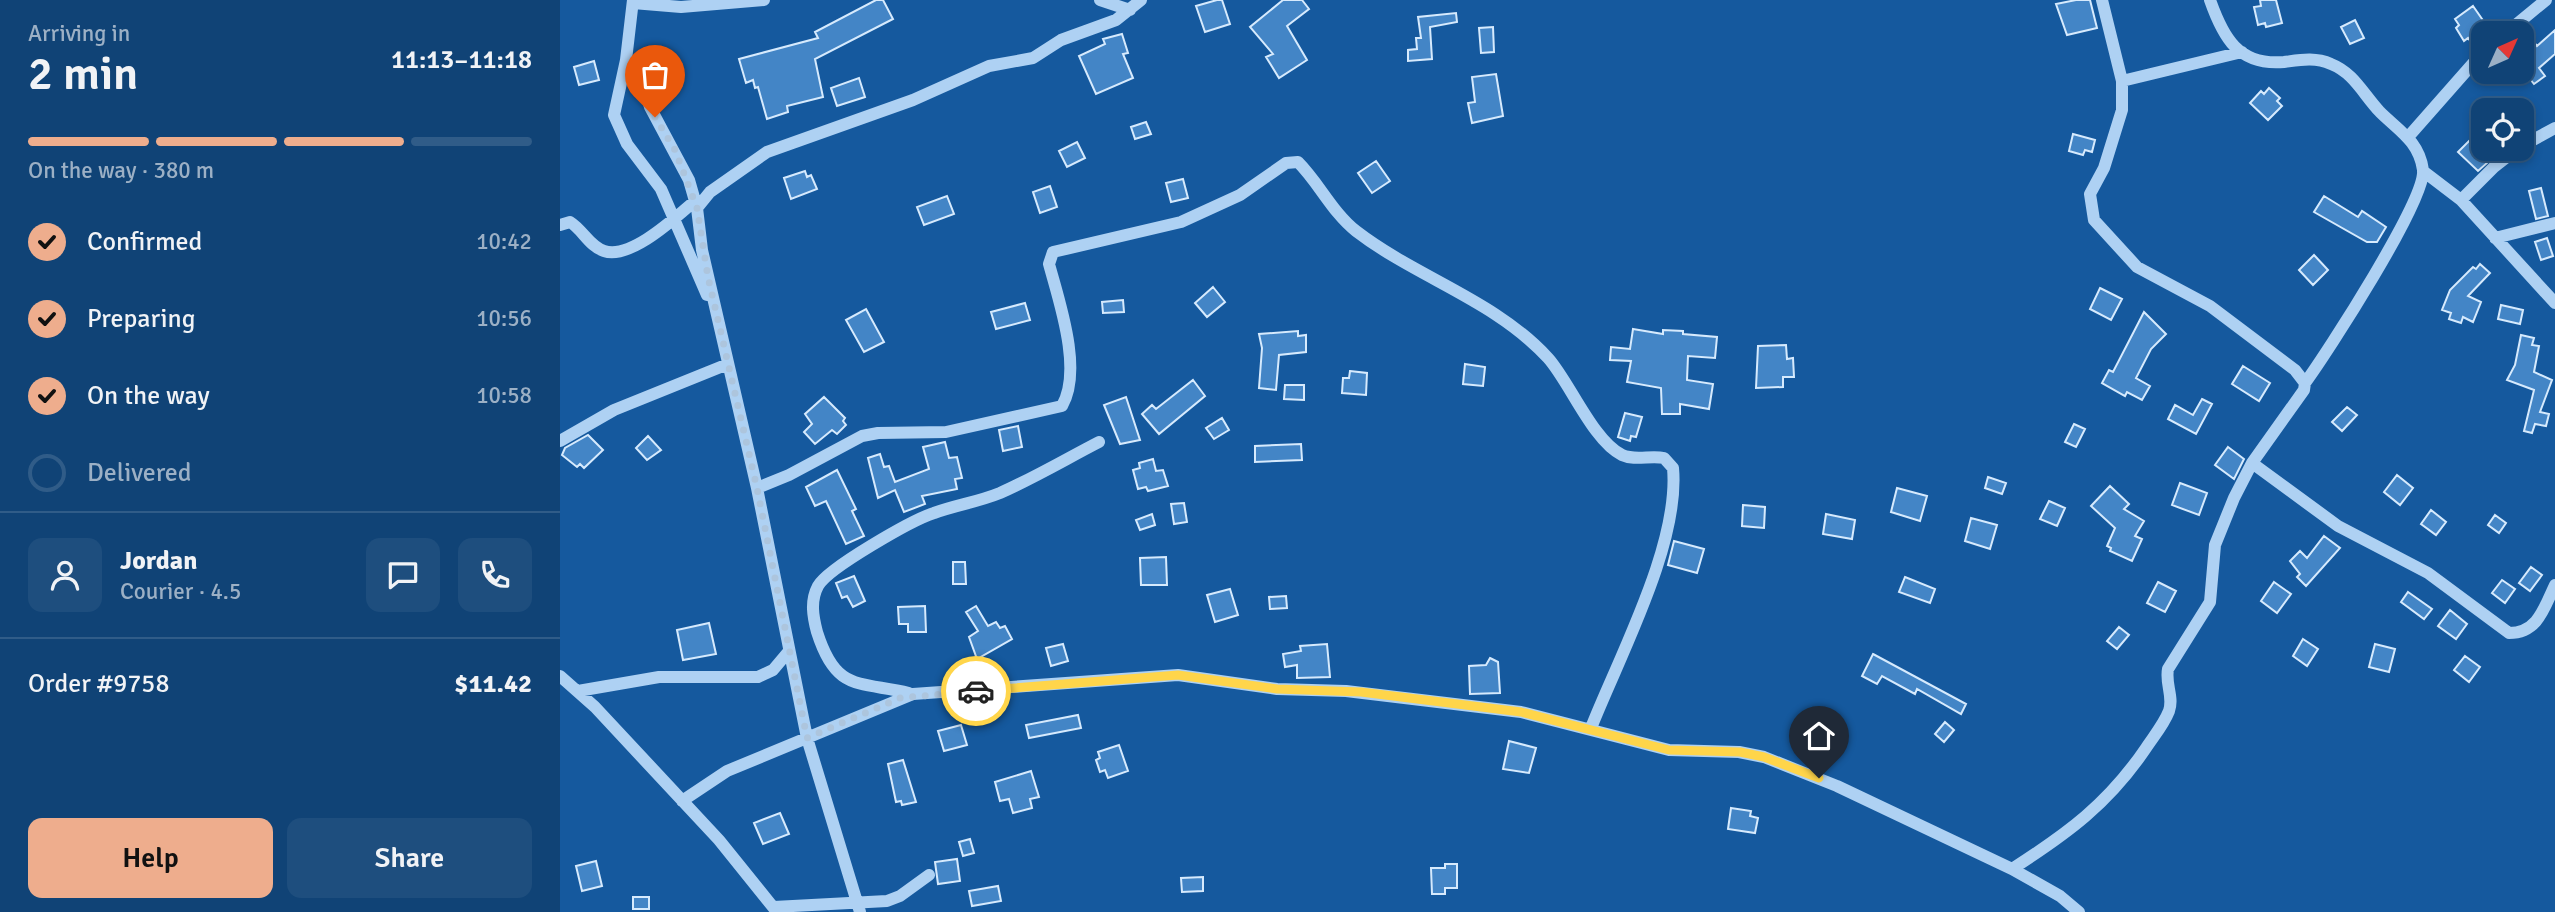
<!DOCTYPE html>
<meta charset="utf-8">
<style>
body{margin:0;font-family:Signika,sans-serif;background:#1e4e7e;color:#f1f3f6;height:100vh;display:flex;flex-direction:column;font-size:26px;white-space:nowrap}
*{box-sizing:border-box;margin:0}
p{font-size:23px;color:#9cb0c5}
.icon{flex:none;width:38px;height:38px;fill:none;stroke:currentColor;stroke-width:2;stroke-linecap:round;stroke-linejoin:round}
.map{position:relative;flex:1;overflow:hidden}
.drawer{display:flex;flex-direction:column;background:#104376;width:560px}
.drawer>*{flex:none}
.needle{width:46px;rotate:45deg}
.fabs{position:absolute;left:1911px;top:21px;display:grid;gap:14px}
.fabs a{display:grid;place-items:center;width:63px;height:63px;border-radius:14px;background:#104376;box-shadow:0 4px 10px #0003,0 0 0 2px #305c88;font-size:35px}
.pin{position:absolute;display:grid;place-items:center;width:60px;height:60px;color:#fff;margin:-72px -30px;border-radius:50% 50% 50% 0;rotate:-45deg;box-shadow:0 0 7px #0007}
.pin .icon{rotate:45deg}
.courier{position:absolute;display:grid;place-items:center;width:70px;height:70px;margin:-35px;border:5px solid #ffd54a;border-radius:50%;background:#fff;color:#222;box-shadow:0 2px 9px #0007}
.summary em{font-style:normal;font-weight:600}
.summary div{display:flex;flex-direction:column-reverse}
.summary{display:flex;align-items:center;justify-content:space-between;height:119px;padding:0 28px}
h1{font-size:46px;font-weight:600;line-height:52px}
.bar{display:grid;grid-template-columns:repeat(4,1fr);gap:10px 7px;align-content:center;height:84px;padding:0 28px}
.bar i{height:9px;border-radius:5px;background:#305c88}
.bar .on{background:#eead8d}
.bar p{grid-column:span 4}
.line{display:flex;align-items:center;gap:18px;padding:0 28px;border-top:2px solid #305c88}
.line div{flex:1}
.round{display:grid;place-items:center;flex:none;width:74px;height:74px;border-radius:14px;background:#1e4e7e}
ol{padding:0 28px;list-style:none}
li{display:flex;align-items:center;gap:21px;height:77px}
li p{margin-inline-start:auto}
li .icon{padding:7px;border-radius:50%;background:#eead8d;color:#111;stroke-width:4}
li:last-child{color:#9cb0c5}
li i{width:38px;height:38px;border:4px solid #305c88;border-radius:50%}
.action{display:flex;gap:14px;margin-top:auto;padding:14px 28px}
.action a{flex:1;height:80px;border-radius:14px;background:#eead8d;color:#111;font-size:28px;font-weight:600;line-height:80px;text-align:center}
.action a+a{background:#1e4e7e;color:#f1f3f6}
main{display:flex;flex:1;min-height:0}
.map>svg:first-child{display:block}
.building{fill:#4385c6;stroke:#d6eafd;stroke-width:2}
.lines{fill:none;stroke-linecap:round;stroke-linejoin:round}
.minor{stroke:#aed1f3;stroke-width:12}
.done{stroke:#adc5dd;stroke-width:7;stroke-dasharray:0 12.6}
.route{stroke:#ffd54a;stroke-width:9}
</style>
<main>
<section class="drawer">
<div class="summary"><div><h1>2 min</h1><p>Arriving in</p></div><em>11:13–11:18</em></div>
<div class="bar"><i class="on"></i><i class="on"></i><i class="on"></i><i></i><p>On the way · 380 m</p></div>
<ol>
<li><svg class="icon" aria-label="check" viewBox="0 0 24 24"><path d="M5 12l5 5 9-10"/></svg>Confirmed<p>10:42</p></li>
<li><svg class="icon" aria-label="check" viewBox="0 0 24 24"><path d="M5 12l5 5 9-10"/></svg>Preparing<p>10:56</p></li>
<li><svg class="icon" aria-label="check" viewBox="0 0 24 24"><path d="M5 12l5 5 9-10"/></svg>On the way<p>10:58</p></li>
<li><i></i>Delivered</li>
</ol>
<div class="line" style="height:126px"><a class="round"><svg class="icon" aria-label="person" viewBox="0 0 24 24"><circle cx="12" cy="8" r="4"/><path d="M4 21q1-7 8-7t8 7"/></svg></a><div><b>Jordan</b><p>Courier · 4.5</p></div><a class="round"><svg class="icon" aria-label="chat" viewBox="0 0 24 24"><path d="M4 5h16v11H9l-5 4z"/></svg></a><a class="round"><svg class="icon" aria-label="phone" viewBox="0 0 24 24"><path d="M5 4h4l2 5-3 2q2 4 5 5l2-3 5 2v4C11 20 4 13 5 4z"/></svg></a></div>
<div class="line" style="height:91px"><div>Order #9758</div><b>$11.42</b></div>
<div class="action"><a>Help</a><a>Share</a></div>
</section>
<div class="map">
<svg width="1995" height="912" viewBox="0 0 1995 912">
<rect width="100%" height="100%" fill="#15599e"/>
<!-- building -->
<path class="building" d="M316,0h7l10,19 -78,40 8,38 -36,9 1,6 -21,7 -9,-32 -3,1 -2,-8 -7,3 -7,-24 79,-21 -3,-6z
M657,0h5l8,24 -25,8 -9,-26z
M723,0h19l7,9 -22,17 20,34 -28,18 -13,-21 7,-3 -23,-27z
M1516,0h14l7,28 -30,7 -11,-31z
M1700,0h16l6,23 -16,4 -1,-4 -7,2 -4,-18 7,-1z
M1913,6l16,23 -18,13 -3,-4 -4,3 -8,-13 3,-3 -4,-6z
M896,13l1,9 -27,5 2,32 -24,2v-11l9,-1 -1,-11h5l-3,-21z
M1795,20l9,18 -14,6 -9,-17z
M933,27l1,25 -13,1 -2,-25z
M1995,30v24l-16,14 6,8 -11,8 -12,-15v-28l6,-6 9,11z
M562,34l6,19 -5,1 10,24 -37,16 -17,-38 26,-12 -2,-5z
M34,61l5,19 -20,5 -5,-18z
M936,74l7,42 -31,7 -4,-20 7,-1 -3,-25z
M299,78l6,19 -28,9 -6,-18z
M1709,88l11,10 -3,3 5,5 -14,14 -18,-17 11,-12 3,3z
M586,122l5,12 -16,5 -4,-12z
M1513,134l22,6 -3,12 -7,-2 -2,5 -14,-4z
M1916,134l7,6v9h9l5,5 -19,17 -20,-19z
M517,142l8,16 -18,9 -8,-16z
M816,161l14,20 -18,12 -14,-20z
M245,171l2,6 4,-2 6,14 -26,10 -7,-21z
M623,179l5,19 -17,4 -5,-19z
M490,186l7,21 -17,6 -7,-21z
M1981,188l7,28 -12,3 -7,-28z
M387,196l7,18 -30,11 -7,-18z
M1764,196l34,21 4,-6 24,16 -9,15h-10l-53,-30z
M1987,238l6,18 -12,4 -6,-18z
M1754,255l14,15 -15,15 -14,-15z
M1920,264l10,9 -22,23 13,6 -8,20 -10,-5 -2,6 -12,-4 2,-6 -9,-3 8,-20 23,-23 3,2z
M653,287l12,15 -18,15 -12,-14z
M1540,288l22,11 -11,21 -21,-11z
M563,300l1,12 -21,1 -1,-11z
M465,303l5,17 -34,9 -5,-17z
M1941,305l22,5 -3,14 -22,-5z
M306,309l18,33 -20,10 -18,-32z
M1584,312l22,22 -15,15 -15,29 14,8 -8,14 -15,-8 -2,4 -23,-13 7,-13 4,2z
M1073,329l30,5v-4l20,1v3l34,3 -2,21 -27,-2 -1,24 26,4 -4,25 -29,-5v10h-18l-1,-26 -34,-6 4,-21 -21,-1 1,-13 19,2z
M738,331v5l8,-1v17l-27,3 -3,35 -17,-2 3,-40 -3,-14z
M1961,335l13,3 -2,7 7,1 -5,26 18,8 -12,32 9,2 -3,12 -11,-2 -3,9 -8,-2 10,-41 -27,-10 8,-15z
M1226,345l1,14 6,-1 1,19h-11v10l-27,1 2,-42z
M905,364l20,3 -2,19 -20,-2z
M1683,366l27,17 -11,18 -27,-17z
M790,371l17,2 -1,22 -24,-2 1,-15h6z
M633,380l12,16 -46,38 -17,-20 10,-9 4,4z
M725,385h19v15l-20,-1z
M264,397l21,21 -2,3 3,4 -9,9 -5,-4 -17,14 -11,-12 8,-8 -7,-10z
M566,397l14,43 -20,4 -16,-39z
M1642,399l10,5 -16,30 -28,-15 7,-14 18,10z
M1787,407l10,8 -15,16 -10,-9z
M1065,413l17,4 -6,20 -5,-1 -1,5 -12,-4z
M662,418l7,12 -15,9 -8,-11z
M1514,424l11,5 -9,18 -11,-5z
M458,426l4,21 -19,4 -4,-21z
M28,435l15,15 -19,18 -4,-4 -3,3 -15,-12 3,-7z
M88,436l13,14 -14,10 -11,-12z
M385,442l4,16 8,-1 5,21 -7,1 2,10 -35,7 3,8 -21,8 -9,-22 -17,8 -10,-40 12,-4 4,13 5,-1 6,16 34,-13 -6,-22z
M741,444l1,16 -47,2v-16z
M1668,447l16,12 -10,20 -19,-14z
M593,459l3,12 7,-1 5,16 -20,5 -2,-4 -8,2 -5,-19 7,-2 -1,-5z
M277,470l19,39 -4,2 12,25 -18,8 -20,-43 -11,5 -9,-19z
M1837,475l16,13 -13,17 -16,-13z
M1428,477l18,6 -4,11 -17,-6z
M1620,483l27,10 -8,22 -27,-10z
M1550,486l19,18 -5,5 20,12 -9,15 7,3 -10,22 -22,-10 1,-3 -4,-2 8,-18 -24,-22z
M1337,488l30,8 -7,25 -29,-9z
M1489,501l16,7 -8,18 -17,-7z
M624,503l3,19 -13,2 -3,-20z
M1183,505l22,2 -1,21 -22,-2z
M1871,510l15,12 -10,13 -15,-11z
M592,514l3,11 -15,5 -4,-10z
M1266,514l29,6 -3,19 -29,-5z
M1935,515l11,8 -7,10 -11,-8z
M1411,518l26,7 -7,24 -25,-8z
M1764,536l16,12 -34,38 -9,-9 3,-3 -10,-13 10,-10 7,7z
M1114,541l30,8 -7,24 -29,-8z
M606,557l1,28h-26l-1,-27z
M393,562h12l1,22h-13z
M1971,567l11,8 -12,16 -11,-8z
M294,576l11,25 -12,6 -6,-11 -5,2 -6,-15z
M1345,577l30,12 -5,14 -31,-11z
M1942,580l13,9 -10,14 -13,-10z
M1598,582l18,9 -11,21 -18,-9z
M1714,582l17,12 -14,19 -16,-12z
M670,589l8,26 -23,7 -8,-27z
M1848,592l24,17 -8,10 -23,-17z
M726,596l1,12 -17,1 -1,-12z
M365,606l1,26h-18v-8h-9l-1,-17z
M416,606l12,20 8,-4 4,6 5,-2 7,13 -35,20 -8,-22 9,-6 -12,-19z
M1890,610l17,14 -11,15 -18,-13z
M149,623l7,31 -33,6 -6,-30z
M1559,627l10,8 -12,14 -10,-8z
M1743,639l15,10 -11,17 -14,-10z
M503,644l5,17 -17,5 -5,-18z
M767,644l3,33 -33,1v-13l-12,2 -2,-13 18,-3 -1,-5z
M1815,644l20,5 -6,23 -20,-5z
M1313,654l93,50 -5,10 -44,-25 -2,5 -33,-18 -5,8 -15,-8z
M1905,656l15,11 -11,15 -15,-12z
M930,658l8,4 2,31 -30,1 -1,-28 17,-1z
M518,715l3,13 -52,10 -3,-13z
M1385,722l9,8 -10,12 -9,-8z
M401,725l6,20 -23,6 -6,-20z
M949,741l27,7 -7,25 -26,-4z
M559,745l9,26 -20,7 -3,-8 -5,2 -4,-12 4,-2 -2,-6z
M343,760l13,42 -14,3 -1,-4 -5,1 -8,-38z
M471,771l8,26 -9,2 2,9 -19,5 -4,-14 -9,2 -5,-19z
M1171,808l20,3 -1,5 8,2 -3,15 -27,-4z
M220,813l9,21 -26,10 -9,-21z
M410,839l4,14 -11,3 -4,-14z
M397,859l3,22 -22,3 -3,-22z
M36,861l6,25 -20,5 -6,-25z
M885,864h12v24h-12v6h-13l-1,-26h14z
M643,877v14l-21,1 -1,-14z
M438,886l3,15 -29,5 -3,-15z
M73,897h16v12h-16z"/>
<g class="lines">
<!-- minor -->
<path class="minor" d="M73,0l-7,60 -12,55 13,29 34,45 46,106
M540,0l30,10
M1650,0c13,37 28,66 74,62 16,-2 31,-5 47,2 23,9 32,30 49,48 18,18 39,29 43,58 3,30 -96,183 -118,213
M73,3l48,4 83,-7
M1946,33l40,-33
M66,60l16,20 8,27 39,73 8,28
M1562,81l120,-29
M1849,136l74,-84
M1962,146l33,-18
M1863,171l38,29 94,103
M1901,200l33,-33 23,-18
M0,225l10,-3c13,8 19,24 34,29 27,9 72,-34 91,-50
M1935,238l60,-15
M0,441l54,-31 114,-46
M1692,463l86,63 90,47 81,60c29,0 35,-25 46,-48
M197,488l32,-13 73,-39 16,-3 68,-1 116,-26c21,-36 -3,-105 -13,-142l4,-12 128,-30 59,-27 46,-32 12,-1c21,21 34,50 58,69 61,47 139,69 192,127 21,23 45,83 74,97 13,6 29,0 42,3l9,10c7,76 -54,189 -82,260
M0,676l35,31 124,133 58,72
M18,691l81,-14h99l15,-7 16,-19
M349,693c-51,-12 -73,-1 -92,-61 -4,-15 -7,-31 1,-46 10,-18 94,-66 116,-73 22,-8 44,-11 66,-20 34,-15 66,-34 99,-51
M122,801l45,-30 186,-77 265,-19 99,14 69,2 175,21 148,38 70,2 25,5 73,29 175,83 48,27 19,16
M1452,869c56,-36 96,-65 134,-121 8,-12 18,-24 23,-37 5,-14 -4,-27 -1,-42l42,-67 5,-57 19,-47 18,-35 52,-73 1,-7 -10,-13 -85,-64 -73,-39 -43,-47 -4,-26 14,-26 18,-58v-29l-20,-81
M214,907l113,-6 13,-5 29,-21
M300,912l-53,-174 -50,-250 -55,-238 -5,-42 13,-16 57,-40 146,-52 76,-34 44,-8 28,-18 55,-20 25,-20"/>
</g>
<g class="lines">
<!-- done -->
<path class="done" d="M95,117l20,33 22,58 11,69 49,211 50,250 93,-40 76,-7"/>
<!-- route -->
<path class="route" d="M416,691l202,-16 99,14 84,3 160,20 148,38 71,2 24,5 55,21"/>
</g>
</svg>
<div class="fabs">
<a><svg class="needle" viewBox="-14 -14 28 28"><path d="M0-13l5 13h-10z" fill="#e53935"/><path d="M0 13l5-13h-10z" fill="#9cb0c5"/></svg></a>
<a><svg class="icon" aria-label="locate" viewBox="0 0 24 24"><circle cx="12" cy="12" r="6"/><path d="M12 2v4M12 18v4M2 12h4M18 12h4"/></svg></a>
</div>
<div class="pin" style="left:95px;top:117px;background:#ea580c"><svg class="icon" aria-label="bag" viewBox="0 0 24 24"><path d="M5 8h14l-1 12H6zM9 8a3 3 0 0 1 6 0"/></svg></div>
<div class="pin" style="left:1259px;top:778px;background:#1f2937"><svg class="icon" aria-label="home" viewBox="0 0 24 24"><path d="M3 11l9-7 9 7M6 9v11h12V9"/></svg></div>
<div class="courier" style="left:416px;top:691px"><svg class="icon" aria-label="car" viewBox="0 0 24 24"><path d="M5 17H2v-5l4-1 3-4h7l3 4 3 1v5h-3M9 17h6M6 11h13"/><circle cx="7" cy="17" r="2"/><circle cx="17" cy="17" r="2"/></svg></div>
</div>
</main>
